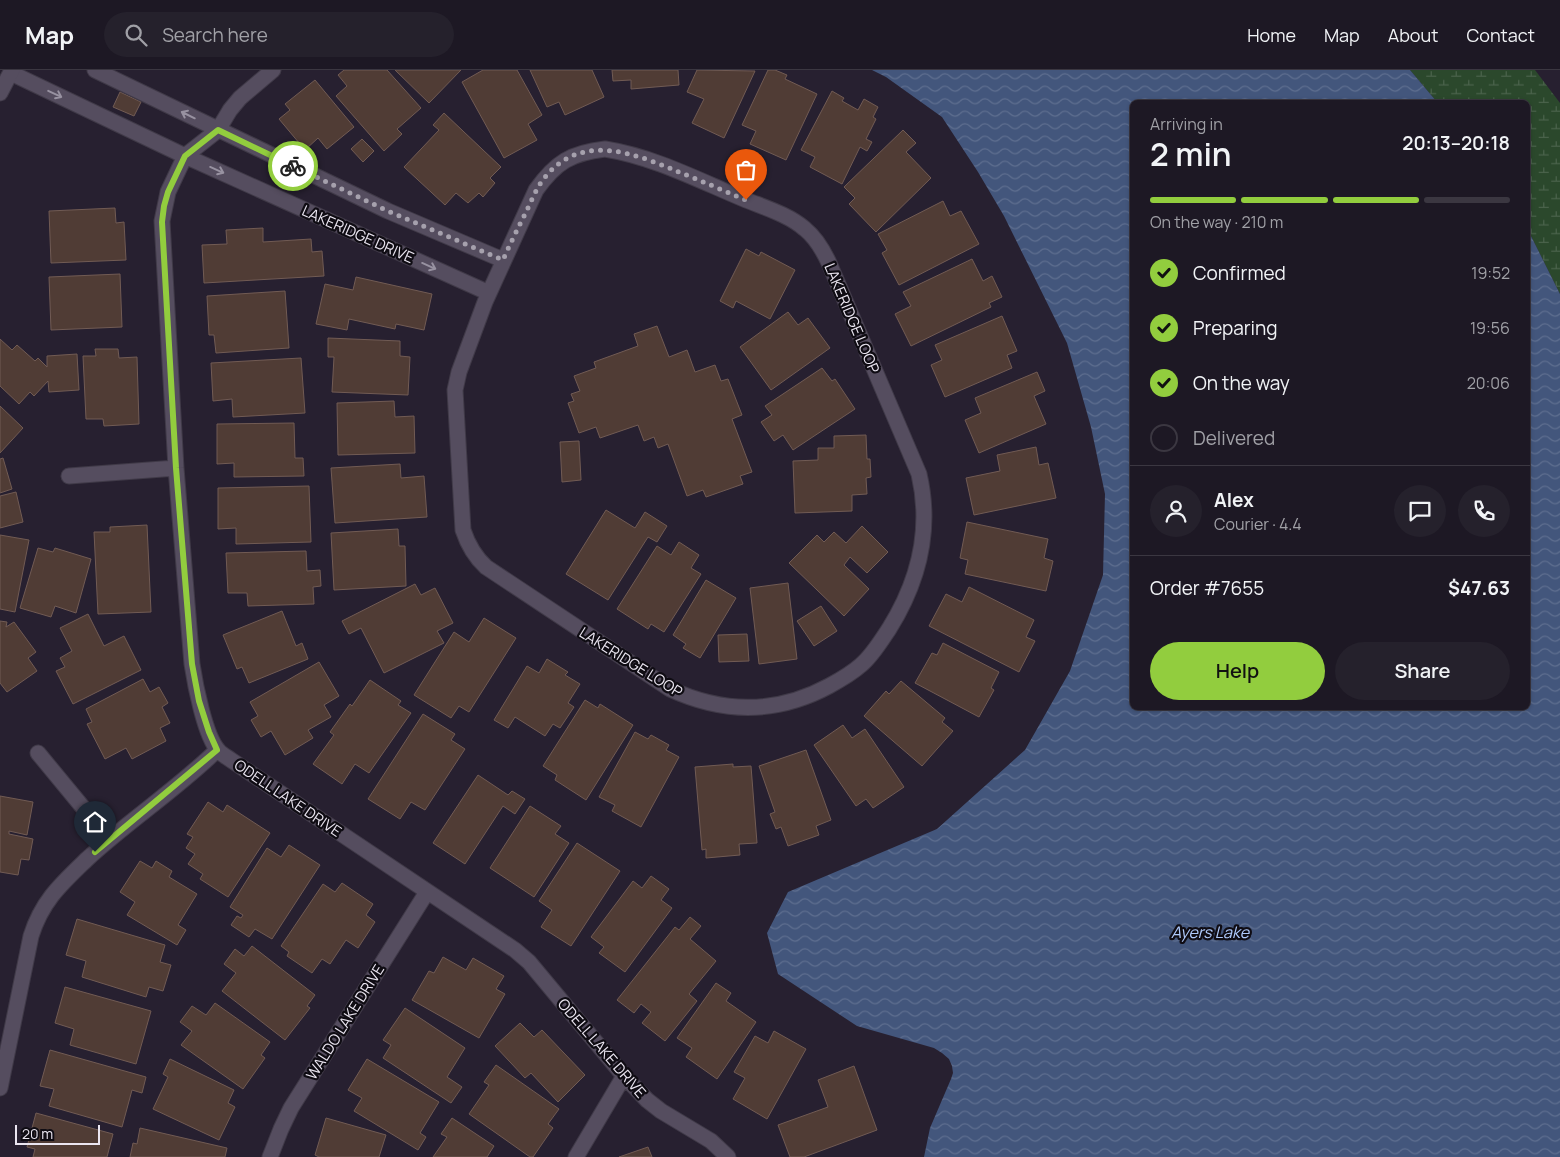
<!DOCTYPE html>
<meta charset="utf-8">
<style>
body{margin:0;font-family:Manrope,sans-serif;background:#25212c;color:#f1f3f6;height:100vh;display:flex;flex-direction:column;font-size:19px;white-space:nowrap}
*{box-sizing:border-box;margin:0}
p{font-size:16px;color:#a0a0a6}
.icon{flex:none;width:28px;height:28px;fill:none;stroke:currentColor;stroke-width:2;stroke-linecap:round;stroke-linejoin:round}
.map{position:relative;flex:1;overflow:hidden}
.panel{position:absolute;left:1130px;top:30px;width:400px;height:610px;display:flex;flex-direction:column;background:#1d1824;border-radius:8px;box-shadow:0 1px 4px #0004,0 0 0 1px #3b3741}
.panel>*{flex:none}
.scale{position:absolute;left:15px;bottom:12px;width:85px;box-sizing:border-box;padding-left:5px;border:2px solid #ebe6f1;border-top:0;font-size:14px;line-height:18px;white-space:nowrap;color:#ebe6f1;-webkit-text-stroke:4px #0f0c13;paint-order:stroke}
.pin{position:absolute;display:grid;place-items:center;width:42px;height:42px;color:#fff;margin:-51px -21px;border-radius:50% 50% 50% 0;rotate:-45deg;box-shadow:0 0 5px #0007}
.pin .icon{rotate:45deg}
.courier{position:absolute;display:grid;place-items:center;width:50px;height:50px;margin:-25px;border:4px solid #92cd3e;border-radius:50%;background:#fff;color:#222;box-shadow:0 1px 6px #0007}
.summary em{font-style:normal;font-weight:600}
.summary div{display:flex;flex-direction:column-reverse}
.summary{display:flex;align-items:center;justify-content:space-between;height:85px;padding:0 20px}
h1{font-size:32px;font-weight:600;line-height:38px}
.bar{display:grid;grid-template-columns:repeat(4,1fr);gap:8px 5px;align-content:center;height:60px;padding:0 20px}
.bar i{height:6px;border-radius:4px;background:#3b3741}
.bar .active{background:#92cd3e}
.bar p{grid-column:span 4}
.line{display:flex;align-items:center;gap:12px;padding:0 20px;border-top:1px solid #3b3741}
.line div{flex:1}
.round{display:grid;place-items:center;flex:none;width:52px;height:52px;border-radius:26px;background:#25212c}
ol{padding:0 20px;list-style:none}
li{display:flex;align-items:center;gap:15px;height:55px}
li p{margin-inline-start:auto}
li .icon{padding:5px;border-radius:50%;background:#92cd3e;color:#111;stroke-width:4}
li:last-child{color:#a0a0a6}
li i{width:28px;height:28px;border:2px solid #3b3741;border-radius:50%}
.button{display:flex;gap:10px;margin-top:auto;padding:10px 20px}
.button a{flex:1;height:58px;border-radius:30px;background:#92cd3e;color:#111;font-size:20px;font-weight:600;line-height:58px;text-align:center}
.button a+a{background:#25212c;color:#f1f3f6}
header{display:flex;align-items:center;gap:30px;box-sizing:border-box;height:70px;padding:0 25px;background:#1d1824;border-bottom:1px solid #3b3741}
header strong{font-size:24px}
nav{display:flex;gap:28px;margin-inline-start:auto;font-size:18px}
.search{width:350px;height:45px;background:#25212c;display:flex;align-items:center;gap:12px;box-sizing:border-box;padding:0 18px;border-radius:28px;color:#a0a0a6;font-size:19px}
.map>svg:first-child{display:block}
.wetland{fill:url(#wetland-marsh)}
.water{fill:url(#water-waves)}
.building{fill:#503c35;stroke:#715b54}
.lines{fill:none;stroke-linecap:round;stroke-linejoin:round}
.minor-casing{stroke:#403a48;stroke-width:17}
.tertiary-casing{stroke:#403a48;stroke-width:17}
.minor{stroke:#554d5f;stroke-width:15}
.tertiary{stroke:#554d5f;stroke-width:15}
.oneway{stroke:#9892a1}
.done{stroke:#a6a1ad;stroke-width:5;stroke-dasharray:0 9}
.route{stroke:#92cd3e;stroke-width:6}
.labels{text-anchor:middle;dominant-baseline:central;stroke-width:4.5;stroke-linejoin:round;paint-order:stroke}
.street-label{font-size:15px;fill:#ebe6f1;stroke:#0f0c13}
.water-label{font-size:16px;font-style:italic;fill:#afcafc;stroke:#0f0c13}
</style>
<header>
<strong>Map</strong>
<div class="search"><svg class="icon" aria-label="search" viewBox="0 0 24 24"><circle cx="10" cy="10" r="6"/><path d="M15 15l6 6"/></svg>Search here</div>
<nav><a>Home</a><a>Map</a><a>About</a><a>Contact</a></nav>
</header>
<div class="map">
<svg width="1560" height="1087" viewBox="0 0 1560 1087">
<defs>
<pattern id="wetland-marsh" width="20" height="14" patternUnits="userSpaceOnUse" patternTransform="scale(1.25)"><rect width="20" height="14" fill="#2b482c"/><path d="M1 5h8M5 5V1M11 12h8M15 12V8" fill="none" stroke="#4a624b"/></pattern>
<pattern id="water-waves" width="16" height="10" patternUnits="userSpaceOnUse" patternTransform="scale(1.25)"><rect width="16" height="10" fill="#43567c"/><path d="M0 5q4-4 8 0t8 0" fill="none" stroke="#5e6e8f"/></pattern>
</defs>
<rect width="100%" height="100%" fill="#272030"/>
<!-- wetland -->
<path class="wetland" d="M1410,0h125l25,33v191l-32,-64v-128h-91z"/>
<!-- water -->
<path class="water" d="M872,0h538l27,32h-305v606h396v-478l32,64v863h-636l6,-29 21,-49 2,-6 -1,-7 -3,-7 -7,-6 -8,-5 -77,-22 -79,-52 -11,-41 21,-41 149,-63 88,-79 45,-79 33,-96 2,-81 -14,-67 -24,-84 -63,-127 -26,-44 -36,-55 -56,-40z"/>
<!-- building -->
<path class="building" d="M344,0h43l34,38 -24,21 5,5 -18,17 -48,-55 11,-10 -9,-11z
M395,0h66l-32,33z
M483,0h34l25,45 -14,9 9,16 -33,18 -42,-76z
M530,0h62l12,27 -39,18 -6,-13 -12,5z
M612,0h66l1,15 -48,4v-9l-18,1z
M697,0l58,1 -31,67 -32,-15 12,-24 -17,-7z
M768,0h7l12,5 -2,4 32,15 -31,66 -36,-16 6,-13 -14,-6z
M315,10l39,47 -27,22 -9,-11 -13,12 -26,-31 11,-9 -5,-6z
M832,21l12,7 -2,3 16,9 6,-11 14,8 -5,10 3,2 -10,20 6,3 -5,9 -7,-4 -18,37 -32,-17 5,-10 -14,-7z
M120,22l21,10 -7,14 -21,-9z
M444,43l57,54 -11,11 5,5 -12,14 -4,-4 -11,10 -12,-10 -11,12 -41,-38 35,-37 -6,-5z
M903,60l13,13 -10,9 25,26 -55,54 -27,-28 6,-6 -11,-11z
M362,69l12,12 -11,11 -12,-13z
M943,131l7,15 11,-5 18,33 -80,41 -17,-32 5,-3 -9,-16z
M115,138l1,15 8,-1 2,38 -75,3 -2,-52z
M263,158v14l48,-3 1,13 10,-1 2,25 -120,7 -2,-38 25,-1 -1,-14z
M746,179l13,7 2,-4 34,18 -25,49 -34,-18 -3,7 -13,-7z
M972,189l11,22 9,-5 10,21 -13,6 2,4 -80,39 -16,-32 16,-8 -8,-14z
M120,204l2,53 -71,3 -2,-53z
M356,207l76,17 -8,36 -28,-6 -1,5 -46,-10 -2,11 -31,-6 9,-40 28,6z
M285,221l4,57 -73,5 -2,-18h-5l-2,-39z
M788,242l10,13 10,-7 22,30 -59,42 -31,-43z
M1002,246l15,35 -10,4 5,13 -67,29 -14,-32 11,-5 -7,-15z
M657,256l12,31 18,-7 8,22 20,-7 6,16 7,-2 14,36 -10,4 20,53 -12,4 3,8 -37,13 -3,-7 -16,6 -19,-52 -10,4 -4,-11 -10,4 -6,-16 -38,13 -4,-11 -17,6 -11,-30 6,-2 -3,-7 9,-3 -6,-15 22,-8 -2,-6 44,-16 -4,-12z
M328,268l72,3v15l10,1 -2,38 -76,-3 2,-35h-6z
M0,269l12,11 5,-5 18,16 3,-3 9,9v-11l30,-2 2,36 -30,2 -1,-11 -14,15 -4,-4 -11,12 -19,-18z
M95,279h23l1,9 18,-1 2,67 -35,2 -1,-7h-17l-3,-63h13z
M301,288l4,55 -72,4 -1,-18 -19,2 -2,-38z
M822,298l10,13 3,-2 20,30 -62,41 -10,-15 -9,6 -13,-19 11,-7 -7,-9z
M1037,302l8,19 -11,5 12,28 -67,29 -14,-33 16,-7 -6,-15z
M394,331l1,16 19,-1 1,37 -77,2 -1,-52z
M0,336l23,22 -23,25z
M294,353l1,35h8l1,18 -70,1v-14l-17,1v-40z
M866,365l1,24h3l1,18 -5,1 1,16 -15,1v16l-57,2 -2,-52 25,-1v-12h16v-12z
M579,371l2,39 -19,2 -2,-40z
M1036,377l3,18 9,-2 8,35 -82,17 -8,-37 34,-7 -3,-16z
M3,388l9,31 -12,4v-34z
M400,394l1,14 23,-2 3,41 -92,6 -4,-55z
M309,416l2,56 -75,2v-16l-18,1v-41z
M16,422l7,30 -23,6v-32z
M606,440l29,18 10,-16 22,14 -10,16 -9,-5 -40,63 -42,-26z
M967,452l81,17 -4,19 9,3 -7,30 -81,-17 3,-14 -8,-2z
M147,455l4,87 -53,2 -4,-82h16v-5z
M862,456l26,26 -21,21 -17,-16 -6,8 25,24 -25,27 -55,-53 28,-28 7,7 10,-10 12,11z
M398,459l1,17h6l1,40 -72,4 -3,-57z
M0,465l29,5 -14,72 -15,-3z
M679,472l20,13 -8,13 10,6 -37,58 -13,-8 -3,5 -31,-20 40,-63 14,9z
M38,478l15,4 2,-4 36,11 -15,54 -21,-7 -4,11 -31,-9z
M306,481l1,20 13,-1 1,16 -8,1 1,17 -66,2 -1,-13h-19l-2,-40z
M706,510l30,18 -36,60 -17,-10 3,-4 -13,-9z
M788,513l9,76 -38,5 -9,-76z
M415,514l6,11 14,-7 18,35 -16,8 7,12 -60,30 -23,-45 -12,6 -7,-13z
M969,517l65,33 -8,17 9,4 -16,31 -90,-46 17,-32 16,8z
M821,536l16,25 -23,15 -17,-25z
M282,541l14,35 6,-3 6,16 -59,24 -7,-16 -5,2 -14,-34z
M88,544l16,32 20,-10 17,34 -68,34 -17,-33 9,-4 -5,-9 12,-7 -12,-23z
M484,548l32,20 -47,74 -10,-6 -8,12 -37,-23 40,-63 15,10z
M0,551l7,1 -1,5 8,-5 22,30 -8,6 9,13 -30,21 -7,-9z
M747,564l2,27 -30,1 -1,-27z
M943,573l56,29 -8,16 3,2 -15,27 -64,-34 17,-30 5,2z
M547,589l21,13 -3,3 15,9 -12,19 6,4 -14,21 -7,-4 -8,12 -30,-19 -7,11 -14,-8 33,-54 12,7z
M319,592l20,34 -15,9 7,12 -23,13 5,8 -28,17 -14,-24 -10,6 -10,-17 7,-4 -8,-14z
M143,609l7,13 9,-5 9,16 -6,4 8,16 -10,5 6,13 -34,18 -6,-11 -21,11 -18,-35 5,-2 -6,-13z
M370,610l31,21 -3,4 13,8 -42,60 -14,-9 -13,20 -29,-20 21,-29 -4,-3 20,-28 2,2z
M901,611l44,37 -3,4 11,9 -31,35 -58,-50 22,-25 3,3z
M585,630l13,8 2,-4 33,21 -47,75 -31,-20 2,-5 -14,-9z
M423,644l32,20 -4,6 14,9 -40,61 -14,-8 -11,17 -32,-20z
M843,655l9,13 13,-9 39,58 -31,21 -7,-9 -10,7 -42,-61z
M635,662l13,7 3,-4 18,10 -3,5 13,7 -38,70 -29,-16 3,-6 -16,-8z
M806,680l25,70 -15,6 3,9 -31,11 -7,-19 -5,2 -6,-15 5,-2 -16,-46z
M733,694v3l18,-1 6,77 -18,1 1,11 -34,3v-9l-4,1 -7,-83z
M478,705l30,20 4,-4 13,8 -10,15 -12,-8 -38,58 -32,-21z
M0,726l33,6 -6,33 -18,-4v3l24,5 -4,21 -8,-1 -3,16 -18,-3z
M208,732l15,10 4,-7 43,28 -42,64 -28,-18 3,-5 -15,-10 7,-10 -9,-6 7,-11 -6,-3z
M530,736l31,20 -6,8 14,9 -35,54 -44,-29z
M577,773l43,28 -49,75 -30,-19 11,-17 -13,-9z
M289,775l31,20 -48,74 -17,-10 -6,8 -18,-12 6,-9 4,2 2,-3 -13,-8 37,-59 14,9z
M140,791l12,7 4,-7 16,10 -3,6 28,17 -19,31 8,5 -9,15 -50,-30 8,-13 -15,-10z
M651,806l18,13 -8,11 11,8 -47,64 -26,-19 5,-6 -13,-10 42,-56 9,7z
M342,813l31,21 -7,11 9,7 -17,26 -12,-8 -16,24 -8,-5 -10,14 -25,-17 2,-4 -8,-6 42,-62 12,8z
M690,847l11,9 -11,13 26,22 -27,33 8,7 -32,40 -23,-18 9,-11 -10,-8 -7,9 -17,-13 58,-73 4,3z
M77,849l88,26 -5,17 11,3 -8,26 -14,-4 -3,10 -64,-20 4,-16 -20,-6z
M252,876l63,49 -8,11 3,2 -25,32 -63,-49 14,-18 -12,-9 11,-15 9,7z
M443,887l23,13 7,-12 31,18 -8,13 9,5 -26,44 -67,-38 17,-29 5,2z
M716,913l15,10 -5,8 30,21 -39,57 -31,-22 6,-9 -15,-10z
M65,917l86,24 -15,53 -66,-19 4,-16 -19,-6z
M215,933l55,39 -9,13 4,3 -22,31 -62,-44 11,-14 -12,-9 12,-16 14,9z
M405,938l60,40 -18,29 15,10 -11,16 -68,-45 8,-13 -8,-5z
M520,953l14,14 8,-7 43,45 -27,27 -27,-29 -6,5 -30,-32z
M774,961l32,18 -39,70 -34,-20 12,-21 -11,-6 21,-36 13,7z
M50,980l96,27 -4,16 -10,-3 -10,37 -73,-21 5,-17 -14,-3z
M170,989l64,31 -6,13 7,4 -16,33 -66,-31 15,-32 -5,-3z
M367,989l72,43 -19,31 6,4 -8,13 -64,-39 8,-13 -14,-8z
M496,995l63,44 -11,15 5,4 -20,29h-3l-61,-43 20,-29 -5,-3z
M854,996l23,64 -73,27h-14l-12,-32 50,-18 -10,-27z
M36,1043l77,21 -6,23h-74l2,-8 -8,-2z
M326,1048l60,17 -7,22h-60l-4,-2z
M452,1048l42,28 -7,11h-54l14,-20 -6,-3z
M140,1058l87,20 -2,9h-95l3,-14 4,1z
M648,1077l4,10h-33z"/>
<g class="lines">
<!-- minor casing -->
<g class="minor-casing">
<path id="minor" d="M95,0l293,141 115,49
M273,0l-33,28 -10,12 -12,20 -33,26 -17,36 -6,29 14,247 16,196c3,20 13,72 26,86 3,4 9,7 13,10l284,190 14,12 95,114 23,24 14,11 50,30 17,16
M11,3l174,83 304,137
M605,79c50,8 95,32 141,51 20,8 43,15 59,29 11,9 18,21 24,34l90,211c13,56 0,107 -30,155 -8,12 -17,27 -28,36 -9,8 -21,15 -32,21 -52,28 -105,28 -159,3l-184,-122c-12,-11 -18,-22 -23,-37l-8,-140 4,-18 26,-70 51,-112c20,-28 35,-37 69,-41z
M69,406l107,-8
M38,683l71,86
M0,1018l31,-152c11,-35 30,-52 55,-76 42,-39 90,-70 131,-110
M270,1087l11,-28 10,-21 136,-216
M576,1087l48,-81"/>
</g>
<!-- tertiary casing -->
<g class="tertiary-casing">
<path id="tertiary" d="M0,23l12,-23"/>
</g>
<!-- minor -->
<use href="#minor" class="minor"/>
<!-- tertiary -->
<use href="#tertiary" class="tertiary"/>
</g>
<!-- one-way arrows -->
<defs><path id="oneway-shaft" d="M-6 0H5M1.5-3L5.5 0L1.5 3" fill="none" stroke-width="1.6" stroke-linecap="round" stroke-linejoin="round" transform="scale(1.25)"/></defs>
<g class="oneway">
<use href="#oneway-shaft" transform="translate(55 24) rotate(25)"/>
<use href="#oneway-shaft" transform="translate(188 45) rotate(-154)"/>
<use href="#oneway-shaft" transform="translate(217 100) rotate(24)"/>
<use href="#oneway-shaft" transform="translate(429 196) rotate(24)"/>
</g>
<g class="lines">
<!-- done -->
<path class="done" d="M293,96l95,45 115,49c7,-16 15,-32 23,-48 6,-12 11,-26 20,-36 37,-44 90,-22 133,-4 23,9 45,19 67,28"/>
<!-- route -->
<path class="route" d="M95,782l122,-102 -8,-18 -10,-31 -7,-37 -16,-196 -14,-246 2,-16 4,-14 17,-36 33,-26 75,36"/>
</g>
<g class="labels">
<!-- street labels -->
<g class="street-label">
<text transform="translate(358 164) rotate(24)">LAKERIDGE DRIVE</text>
<text transform="translate(852 248) rotate(67)">LAKERIDGE LOOP</text>
<text transform="translate(631 592) rotate(32)">LAKERIDGE LOOP</text>
<text transform="translate(288 728) rotate(34)">ODELL LAKE DRIVE</text>
<text transform="translate(345 952) rotate(-58)">WALDO LAKE DRIVE</text>
<text transform="translate(602 978) rotate(49)">ODELL LAKE DRIVE</text>
</g>
<!-- water labels -->
<g class="water-label">
<text x="1210" y="862">Ayers Lake</text>
</g>
</g>
</svg>
<div class="scale">20 m</div>
<div class="pin" style="left:746px;top:130px;background:#ea580c"><svg class="icon" aria-label="bag" viewBox="0 0 24 24"><path d="M5 8h14l-1 12H6zM9 8a3 3 0 0 1 6 0"/></svg></div>
<div class="pin" style="left:95px;top:782px;background:#1f2937"><svg class="icon" aria-label="home" viewBox="0 0 24 24"><path d="M3 11l9-7 9 7M6 9v11h12V9"/></svg></div>
<div class="courier" style="left:293px;top:96px"><svg class="icon" aria-label="bike" viewBox="0 0 24 24"><circle cx="6" cy="16" r="4"/><circle cx="18" cy="16" r="4"/><path d="M6 16l4-8h5l3 8M10 8l3 8H6M13 5h3"/></svg></div>
<section class="panel">
<div class="summary"><div><h1>2 min</h1><p>Arriving in</p></div><em>20:13–20:18</em></div>
<div class="bar"><i class="active"></i><i class="active"></i><i class="active"></i><i></i><p>On the way · 210 m</p></div>
<ol>
<li><svg class="icon" aria-label="check" viewBox="0 0 24 24"><path d="M5 12l5 5 9-10"/></svg>Confirmed<p>19:52</p></li>
<li><svg class="icon" aria-label="check" viewBox="0 0 24 24"><path d="M5 12l5 5 9-10"/></svg>Preparing<p>19:56</p></li>
<li><svg class="icon" aria-label="check" viewBox="0 0 24 24"><path d="M5 12l5 5 9-10"/></svg>On the way<p>20:06</p></li>
<li><i></i>Delivered</li>
</ol>
<div class="line" style="height:90px"><a class="round"><svg class="icon" aria-label="person" viewBox="0 0 24 24"><circle cx="12" cy="8" r="4"/><path d="M4 21q1-7 8-7t8 7"/></svg></a><div><b>Alex</b><p>Courier · 4.4</p></div><a class="round"><svg class="icon" aria-label="chat" viewBox="0 0 24 24"><path d="M4 5h16v11H9l-5 4z"/></svg></a><a class="round"><svg class="icon" aria-label="phone" viewBox="0 0 24 24"><path d="M5 4h4l2 5-3 2q2 4 5 5l2-3 5 2v4C11 20 4 13 5 4z"/></svg></a></div>
<div class="line" style="height:65px"><div>Order #7655</div><b>$47.63</b></div>
<div class="button"><a>Help</a><a>Share</a></div>
</section>
</div>
